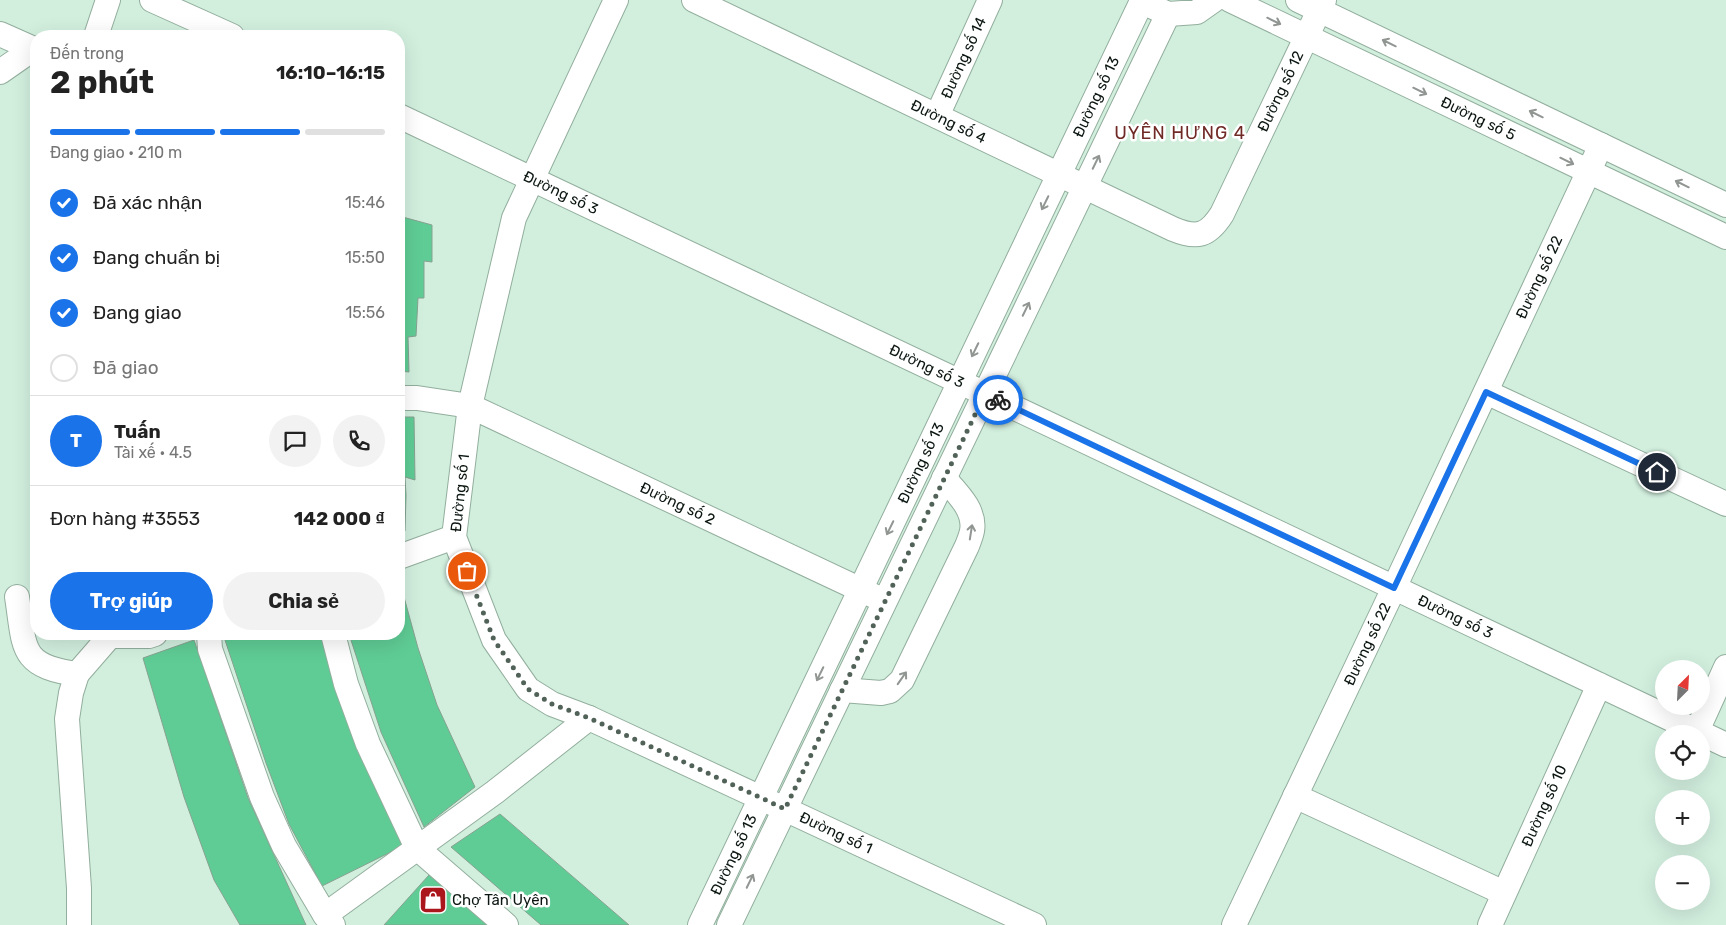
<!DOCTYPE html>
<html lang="vi">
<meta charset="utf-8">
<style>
body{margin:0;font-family:Rubik,sans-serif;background:#f2f2f2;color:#222;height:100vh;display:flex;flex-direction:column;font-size:19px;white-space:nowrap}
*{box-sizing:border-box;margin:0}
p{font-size:16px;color:#767676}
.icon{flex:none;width:28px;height:28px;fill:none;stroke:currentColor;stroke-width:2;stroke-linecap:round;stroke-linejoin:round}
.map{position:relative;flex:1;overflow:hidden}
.panel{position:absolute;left:30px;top:30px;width:375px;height:610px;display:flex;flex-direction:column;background:#fff;border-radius:20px;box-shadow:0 5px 20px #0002}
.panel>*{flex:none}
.needle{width:32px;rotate:24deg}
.controls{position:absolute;left:1655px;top:660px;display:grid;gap:10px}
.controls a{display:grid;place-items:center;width:55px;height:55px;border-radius:50%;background:#fff;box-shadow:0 5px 20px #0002;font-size:25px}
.pin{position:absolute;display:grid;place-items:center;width:42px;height:42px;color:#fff;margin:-21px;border:2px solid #fff;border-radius:50%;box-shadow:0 1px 5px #0007}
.courier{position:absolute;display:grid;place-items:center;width:50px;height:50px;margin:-25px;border:4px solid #1a73e8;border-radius:50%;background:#fff;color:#222;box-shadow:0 1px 6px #0007}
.head em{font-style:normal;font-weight:700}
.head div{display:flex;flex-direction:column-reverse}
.head{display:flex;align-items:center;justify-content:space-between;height:85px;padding:0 20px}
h1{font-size:32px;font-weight:700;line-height:38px}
.bar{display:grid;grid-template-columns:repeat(4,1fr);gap:8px 5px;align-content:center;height:60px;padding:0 20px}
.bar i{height:6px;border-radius:4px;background:#e0e0e0}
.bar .selected{background:#1a73e8}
.bar p{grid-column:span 4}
.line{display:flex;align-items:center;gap:12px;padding:0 20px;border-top:1px solid #e0e0e0}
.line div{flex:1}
.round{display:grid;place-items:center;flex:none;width:52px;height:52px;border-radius:26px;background:#f2f2f2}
ol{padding:0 20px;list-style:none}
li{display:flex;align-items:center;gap:15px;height:55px}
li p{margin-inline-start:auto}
li .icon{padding:5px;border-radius:50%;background:#1a73e8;color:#fff;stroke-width:4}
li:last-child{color:#767676}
li i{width:28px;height:28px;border:2px solid #e0e0e0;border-radius:50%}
.cta{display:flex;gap:10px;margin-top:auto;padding:10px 20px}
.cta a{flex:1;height:58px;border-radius:30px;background:#1a73e8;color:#fff;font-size:20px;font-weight:700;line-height:58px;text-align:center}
.cta a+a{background:#f2f2f2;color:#222}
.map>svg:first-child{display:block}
.building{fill:#5fcc95;stroke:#86a291}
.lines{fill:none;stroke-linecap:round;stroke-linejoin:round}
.minor-casing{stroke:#92ae9d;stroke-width:26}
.minor{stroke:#fff;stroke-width:24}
.oneway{stroke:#919693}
.done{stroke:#516258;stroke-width:5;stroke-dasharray:0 9}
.route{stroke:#1a73e8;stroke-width:6}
.labels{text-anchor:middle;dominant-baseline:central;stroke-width:5;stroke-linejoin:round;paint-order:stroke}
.street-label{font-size:15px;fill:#0b1610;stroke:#fff}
.poi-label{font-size:15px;fill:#0b1610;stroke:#fff;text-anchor:start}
.quarter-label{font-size:18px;letter-spacing:1px;fill:#702a26;stroke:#fff}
</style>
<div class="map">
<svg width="1726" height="925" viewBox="0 0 1726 925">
<rect width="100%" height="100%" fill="#d2efde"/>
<!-- building -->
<path class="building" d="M399,216l33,9v37l-8,-1v37h-6l-2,38 -8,1 1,35 -10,-1z
M399,417h15l1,63 -10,-3 1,18 -1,36 -6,2z
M399,579l19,69 19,57 38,82 -51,40 -43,-95 -32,-98h50z
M223,634h98l33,101 49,111 -81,40 -33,-62 -23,-61z
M194,640l54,158 58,127h-66l-26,-45 -30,-83 -41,-139z
M500,814l129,111h-88l-90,-78z
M429,875l60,50h-105z"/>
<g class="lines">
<!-- minor casing -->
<g class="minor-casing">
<g id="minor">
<path d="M152,0l80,36"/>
<path id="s1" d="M616,0l-102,218 -44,188 -16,131 40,103 34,49 24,15 37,14 445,207"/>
<path id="s2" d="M694,0l479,229c24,10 35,7 49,-15l102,-214"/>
<path id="s3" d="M1230,0l496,237"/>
<path d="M1298,0l428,205"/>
<path d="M1153,7l15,7 29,-2 17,-12"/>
<path d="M0,34l36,16"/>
<path d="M96,36l12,-36"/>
<path d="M0,72l33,-23"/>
<path id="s4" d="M399,116l1327,629"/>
<path id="s5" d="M937,116l53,-116"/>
<path d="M1486,392l240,112"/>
<path id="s6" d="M399,398h18l53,8 404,190"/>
<path d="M399,557l55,-20"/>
<path d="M17,597c8,51 2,69 60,77"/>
<path d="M209,634l1,15 52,148 22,49 41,69 8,10"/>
<path d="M333,634l13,50 22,60 49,104 89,77"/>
<path d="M110,636h39l6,-2"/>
<path d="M842,690l39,3 9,-2 12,-11 65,-134c2,-5 4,-10 5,-15 4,-21 -16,-39 -28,-53"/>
<path d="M1697,731l29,-64"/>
<path d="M1295,796l209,97"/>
<path d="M325,915l170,-123 94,-74"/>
<path d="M79,925v-37l-12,-169 4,-26 6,-19 33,-38v-2"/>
<path id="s7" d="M700,925l442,-924"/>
<path d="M729,925l439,-911"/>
<path id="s8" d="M1234,925l160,-337 207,-443"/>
<path id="s9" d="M1490,925l109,-240"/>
</g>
</g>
<!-- minor -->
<use href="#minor" class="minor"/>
</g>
<!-- one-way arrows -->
<defs><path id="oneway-shaft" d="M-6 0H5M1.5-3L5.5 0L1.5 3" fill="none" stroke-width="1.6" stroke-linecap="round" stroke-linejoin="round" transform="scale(1.25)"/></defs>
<g class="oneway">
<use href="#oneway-shaft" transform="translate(1274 21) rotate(26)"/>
<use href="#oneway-shaft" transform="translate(1389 43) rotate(-154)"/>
<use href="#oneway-shaft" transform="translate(1420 91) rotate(26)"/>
<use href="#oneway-shaft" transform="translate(1536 114) rotate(-154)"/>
<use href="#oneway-shaft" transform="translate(1567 161) rotate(26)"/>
<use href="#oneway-shaft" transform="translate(1096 162) rotate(-64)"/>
<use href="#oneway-shaft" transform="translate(1682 184) rotate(-154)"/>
<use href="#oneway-shaft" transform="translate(1045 203) rotate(116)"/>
<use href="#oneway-shaft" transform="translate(1026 309) rotate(-64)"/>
<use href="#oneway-shaft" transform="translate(975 350) rotate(116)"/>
<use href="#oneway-shaft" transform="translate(890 528) rotate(116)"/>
<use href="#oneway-shaft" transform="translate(971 532) rotate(-81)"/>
<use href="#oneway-shaft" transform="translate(820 674) rotate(116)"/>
<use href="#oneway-shaft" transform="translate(902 678) rotate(-55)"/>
<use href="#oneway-shaft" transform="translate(750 881) rotate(-64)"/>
</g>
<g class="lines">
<!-- done -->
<path class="done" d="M467,571l27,69 34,49 24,15 37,14 196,91 200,-415 13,6"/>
<!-- route -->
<path class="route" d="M998,400l396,188 92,-196 171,80"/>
</g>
<!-- icons -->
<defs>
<g id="shop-square" transform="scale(1.4375)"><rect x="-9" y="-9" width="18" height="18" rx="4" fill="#aa161c" stroke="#fff"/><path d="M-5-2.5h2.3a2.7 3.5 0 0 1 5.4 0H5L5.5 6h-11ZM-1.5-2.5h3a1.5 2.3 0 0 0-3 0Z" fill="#fff"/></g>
</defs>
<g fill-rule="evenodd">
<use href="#shop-square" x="433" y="900"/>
</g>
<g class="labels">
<!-- street labels -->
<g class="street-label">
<text stroke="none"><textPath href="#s5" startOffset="64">Đường số 14</textPath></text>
<text stroke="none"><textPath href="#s2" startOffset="725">Đường số 12</textPath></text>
<text stroke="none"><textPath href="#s7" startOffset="918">Đường số 13</textPath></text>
<text stroke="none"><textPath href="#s3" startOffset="275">Đường số 5</textPath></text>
<text stroke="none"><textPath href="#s2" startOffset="282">Đường số 4</textPath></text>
<text stroke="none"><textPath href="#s4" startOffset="179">Đường số 3</textPath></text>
<text stroke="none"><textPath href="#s8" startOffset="716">Đường số 22</textPath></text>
<text stroke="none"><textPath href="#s4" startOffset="584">Đường số 3</textPath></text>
<text stroke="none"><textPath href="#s7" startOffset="512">Đường số 13</textPath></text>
<text transform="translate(460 493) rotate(-84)">Đường số 1</text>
<text stroke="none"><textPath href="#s6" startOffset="301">Đường số 2</textPath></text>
<text stroke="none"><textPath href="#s4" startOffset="1169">Đường số 3</textPath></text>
<text stroke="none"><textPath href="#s8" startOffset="311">Đường số 22</textPath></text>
<text stroke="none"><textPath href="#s9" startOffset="131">Đường số 10</textPath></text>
<text stroke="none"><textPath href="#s1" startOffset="1076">Đường số 1</textPath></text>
<text stroke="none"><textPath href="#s7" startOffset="78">Đường số 13</textPath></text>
</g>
<!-- poi labels -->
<g class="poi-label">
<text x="452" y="900">Chợ Tân Uyên</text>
</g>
<!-- quarter labels -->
<g class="quarter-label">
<text x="1180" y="133">UYÊN HƯNG 4</text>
</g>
</g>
</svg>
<div class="controls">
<a><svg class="needle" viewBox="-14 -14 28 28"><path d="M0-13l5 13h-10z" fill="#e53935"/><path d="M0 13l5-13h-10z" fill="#767676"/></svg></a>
<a><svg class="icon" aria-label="locate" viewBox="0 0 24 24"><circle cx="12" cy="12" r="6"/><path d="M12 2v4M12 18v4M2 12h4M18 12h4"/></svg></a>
<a>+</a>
<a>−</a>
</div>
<div class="pin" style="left:467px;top:571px;background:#ea580c"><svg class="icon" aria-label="bag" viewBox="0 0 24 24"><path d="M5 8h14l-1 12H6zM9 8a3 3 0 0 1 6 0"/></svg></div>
<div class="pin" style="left:1657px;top:472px;background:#1f2937"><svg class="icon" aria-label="home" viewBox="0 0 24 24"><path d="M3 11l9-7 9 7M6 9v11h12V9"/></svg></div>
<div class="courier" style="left:998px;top:400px"><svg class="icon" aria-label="bike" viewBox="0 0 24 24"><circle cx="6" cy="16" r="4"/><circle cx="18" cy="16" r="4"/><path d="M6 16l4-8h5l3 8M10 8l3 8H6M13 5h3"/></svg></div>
<section class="panel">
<div class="head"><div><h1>2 phút</h1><p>Đến trong</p></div><em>16:10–16:15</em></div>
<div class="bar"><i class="selected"></i><i class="selected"></i><i class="selected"></i><i></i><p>Đang giao · 210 m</p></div>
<ol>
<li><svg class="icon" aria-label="check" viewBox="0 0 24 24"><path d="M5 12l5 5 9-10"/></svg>Đã xác nhận<p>15:46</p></li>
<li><svg class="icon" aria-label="check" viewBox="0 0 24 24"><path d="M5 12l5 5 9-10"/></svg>Đang chuẩn bị<p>15:50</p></li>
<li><svg class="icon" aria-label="check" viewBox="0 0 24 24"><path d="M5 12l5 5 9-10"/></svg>Đang giao<p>15:56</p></li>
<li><i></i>Đã giao</li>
</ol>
<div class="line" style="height:90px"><b class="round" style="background:#1a73e8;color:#fff">T</b><div><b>Tuấn</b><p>Tài xế · 4.5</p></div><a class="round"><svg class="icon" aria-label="chat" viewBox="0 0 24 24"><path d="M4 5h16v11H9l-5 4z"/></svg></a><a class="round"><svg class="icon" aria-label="phone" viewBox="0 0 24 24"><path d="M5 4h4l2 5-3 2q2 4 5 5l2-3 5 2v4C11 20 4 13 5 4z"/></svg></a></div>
<div class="line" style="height:65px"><div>Đơn hàng #3553</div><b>142 000 ₫</b></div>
<div class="cta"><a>Trợ giúp</a><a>Chia sẻ</a></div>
</section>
</div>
